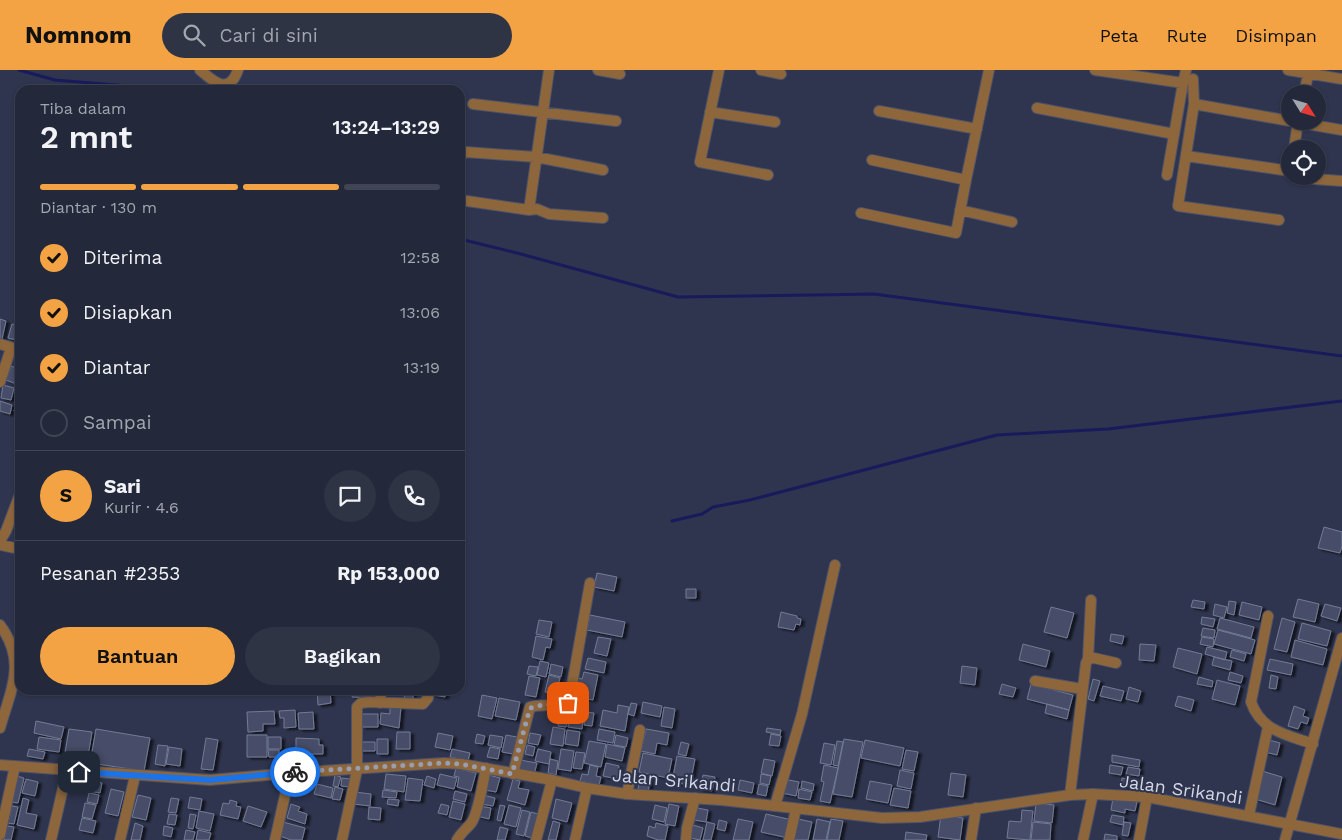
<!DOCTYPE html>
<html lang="id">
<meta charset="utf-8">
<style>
body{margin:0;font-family:"Work Sans",sans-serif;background:#2f3445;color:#f1f3f6;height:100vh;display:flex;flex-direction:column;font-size:19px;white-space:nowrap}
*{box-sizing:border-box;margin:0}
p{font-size:16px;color:#a3a6af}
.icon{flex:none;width:28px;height:28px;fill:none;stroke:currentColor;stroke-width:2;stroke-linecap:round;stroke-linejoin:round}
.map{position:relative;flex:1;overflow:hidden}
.sheet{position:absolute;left:15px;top:15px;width:450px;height:610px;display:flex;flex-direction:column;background:#23283a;border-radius:15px;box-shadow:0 1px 4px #0004,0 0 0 1px #404454}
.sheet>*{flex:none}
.needle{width:32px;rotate:127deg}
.tools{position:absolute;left:1281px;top:15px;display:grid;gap:10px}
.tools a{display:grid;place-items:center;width:45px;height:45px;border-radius:50%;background:#23283a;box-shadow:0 1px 4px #0004,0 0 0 1px #404454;font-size:25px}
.pin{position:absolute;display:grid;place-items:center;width:42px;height:42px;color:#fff;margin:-21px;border-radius:10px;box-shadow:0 2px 8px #0006}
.courier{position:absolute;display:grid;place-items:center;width:50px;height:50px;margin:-25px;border:4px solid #1a73e8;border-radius:50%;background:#fff;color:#222;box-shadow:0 1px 6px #0007}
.headline em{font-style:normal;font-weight:600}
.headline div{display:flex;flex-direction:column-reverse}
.headline{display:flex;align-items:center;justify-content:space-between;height:85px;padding:0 25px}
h1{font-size:32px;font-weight:600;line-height:38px}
.bar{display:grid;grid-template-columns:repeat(4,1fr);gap:8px 5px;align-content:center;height:60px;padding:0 25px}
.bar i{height:6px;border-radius:4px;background:#404454}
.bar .current{background:#f4a344}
.bar p{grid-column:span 4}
.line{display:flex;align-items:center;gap:12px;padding:0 25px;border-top:1px solid #404454}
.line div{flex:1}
.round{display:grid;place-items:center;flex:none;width:52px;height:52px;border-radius:26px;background:#2f3445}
ol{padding:0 25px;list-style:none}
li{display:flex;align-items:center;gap:15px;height:55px}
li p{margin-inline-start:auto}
li .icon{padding:5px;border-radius:50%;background:#f4a344;color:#111;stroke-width:4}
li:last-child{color:#a3a6af}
li i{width:28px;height:28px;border:2px solid #404454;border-radius:50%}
.action{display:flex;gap:10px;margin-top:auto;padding:10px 25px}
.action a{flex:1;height:58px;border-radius:30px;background:#f4a344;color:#111;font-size:20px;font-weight:600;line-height:58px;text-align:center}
.action a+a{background:#2f3445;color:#f1f3f6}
header{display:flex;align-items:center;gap:30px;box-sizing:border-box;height:70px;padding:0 25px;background:#f4a344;color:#111}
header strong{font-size:24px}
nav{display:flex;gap:28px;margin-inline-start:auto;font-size:18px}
.search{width:350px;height:45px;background:#2f3445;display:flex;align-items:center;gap:12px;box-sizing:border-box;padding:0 18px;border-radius:28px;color:#a3a6af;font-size:19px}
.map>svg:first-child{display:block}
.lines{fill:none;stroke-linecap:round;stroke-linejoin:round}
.stream{stroke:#171b5b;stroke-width:3}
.building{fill:#474e68;stroke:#727a95;filter:url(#shadow)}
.minor-casing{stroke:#4c5269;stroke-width:12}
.tertiary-casing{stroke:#4c5269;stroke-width:12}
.minor{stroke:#8d663c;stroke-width:10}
.tertiary{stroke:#8d663c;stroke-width:10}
.done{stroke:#989eb0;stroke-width:5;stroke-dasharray:0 9}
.route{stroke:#1a73e8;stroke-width:6}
.labels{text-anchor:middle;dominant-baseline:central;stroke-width:4;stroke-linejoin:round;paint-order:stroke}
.street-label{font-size:18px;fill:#d1d6e5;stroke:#2f354e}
</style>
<header>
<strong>Nomnom</strong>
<div class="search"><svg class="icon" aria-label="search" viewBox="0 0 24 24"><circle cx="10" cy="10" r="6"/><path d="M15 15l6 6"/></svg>Cari di sini</div>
<nav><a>Peta</a><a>Rute</a><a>Disimpan</a></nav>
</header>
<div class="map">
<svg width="1342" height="770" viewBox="0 0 1342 770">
<defs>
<filter id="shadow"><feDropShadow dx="3.5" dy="2" stdDeviation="1" flood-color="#0009"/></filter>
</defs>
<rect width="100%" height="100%" fill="#2f354e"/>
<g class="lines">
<!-- stream -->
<path class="stream" d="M19,0l36,10 98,8 4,2
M460,169l61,15 157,43 196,-3 468,62
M672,451l30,-7 11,-7 37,-7 247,-65 111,-6 234,-28"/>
</g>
<!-- building -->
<path class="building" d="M0,249l6,2 -4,18h-2z
M12,254l8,2v15l-12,-3z
M11,296l9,4 -4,14 -10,-4z
M3,315l11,3 -3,12 -10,-2z
M20,322v21l-6,-2z
M0,331l12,4 -2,9 -10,-3z
M1324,457l18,5v14l-2,7 -22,-5z
M597,503l20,4 -3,14 -20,-4z
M686,519h10v9h-10z
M1298,529l21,5 -4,18 -22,-5z
M1193,530l12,2 -1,7 -13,-2z
M1229,531l7,1 -2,13 -7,-2z
M1242,532l20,5 -3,13 -20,-5z
M1215,534l12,3 -3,11 -11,-3z
M1325,534l16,4 -4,13 -16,-5z
M1051,537l23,6 -7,25 -23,-6z
M781,542l16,4v2l4,1 -1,6 -4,-1 -2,6 -16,-3z
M590,545l35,7 -3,15 -35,-7z
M1202,547l13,2 -2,8 -12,-3z
M1220,548l34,9 -3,11 -34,-9z
M1282,548l13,4 -8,30 -13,-3z
M539,550l13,2 -3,15 -13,-3z
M1302,553l29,8 -4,15 -29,-7z
M1203,558l12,2 -1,8 -13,-2z
M1218,560l37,10 -4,14 -37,-10z
M1111,564l13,2 -2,8 -12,-3z
M536,566l16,3 -2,9 -4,-1 -3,13 -11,-3z
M598,567l13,2 -4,17 -13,-3z
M1202,567l12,2 -1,8 -13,-3z
M1295,570l32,9 -4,16 -32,-8z
M1023,574l27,7 -4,16 -27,-7z
M1140,574l16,1 -2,16 -15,-1z
M1207,577l20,5 -2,8 -20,-6z
M1178,578l24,6 -5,20 -24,-7z
M1232,580l14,4 -2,7 -14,-4z
M1214,587l18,4 -2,9 -18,-5z
M588,588l18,4 -2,11 -19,-4z
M1270,589l23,5 -2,11 -24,-5z
M540,591l9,2 -3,14 -9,-2z
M551,594l12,3 -2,10 -12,-3z
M529,596l9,1 -2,9 -9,-2z
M962,596l15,2 -2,17 -15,-2z
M584,602l14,3 -5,25 -15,-3 2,-10 -7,-1 2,-9 7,2z
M1230,602l13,4 -2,7 -13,-3z
M549,605l11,3 -4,16 -11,-2z
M1271,605l7,2 -2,12 -7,-1z
M529,606l11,2 -4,19 -11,-2z
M1199,607l14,4 -1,6 -15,-3z
M1093,609l7,2 -6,20 -6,-2z
M1217,610l23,6 -5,19 -23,-6z
M1002,614l14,4 -3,9 -14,-3z
M1031,614l42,11 -4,15 -42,-11z
M1103,616l21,5 -3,10 -21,-5z
M1129,617l12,4 -3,11 -12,-3z
M317,620h13l1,13 -13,2z
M353,620h15v8l-16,-1z
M398,620l15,2v8l-9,-1 1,-6 -7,-1z
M435,620h11l-1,7 -11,-2z
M482,625l15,3 -5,21 -14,-3z
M1178,626l16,4 -3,11 -16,-5z
M499,628l21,4 -4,18 -21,-4z
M643,632l19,4 -2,11 -19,-4z
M631,633l6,1 -3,12 -6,-2z
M1047,634l22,6 -2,9 -22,-6z
M618,635l11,2 -4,24 -25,-5 3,-16 14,3z
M1294,636l11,4 -2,6 6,2 -2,6 -6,-2 -3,7 -10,-3z
M390,637h11l-2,21 -19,-4 1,-11 9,1z
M664,637l11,2 -3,19 -11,-2z
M295,640l1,17 -12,1v-10h-4l-1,-7z
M274,641l1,13h-12v7l-15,1 -1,-20z
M313,642l1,17h-15l-1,-16z
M586,642l8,1 -2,13 -8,-1z
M362,644h16v13h-16z
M559,647l8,1 -1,9 -8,-1z
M569,649l14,2 -1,8 -14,-2z
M36,651l28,6 -3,12 -27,-6z
M553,657l12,2 -2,17 -13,-2z
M767,658l14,2 -1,5 -14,-3z
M69,659l23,3 -5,30 -23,-3z
M96,659l54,9 -6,33 -54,-8z
M599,659l16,3 -2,11 -16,-3z
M646,659l23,4 -2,12 -10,-2 -2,11 -14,-3z
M567,660l13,2 -2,14 -13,-2z
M397,662h13v17h-14z
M438,663l15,3 -3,14 -15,-3z
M530,663l11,2 -3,10 -10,-2z
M477,664l8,2 -2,8 -8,-1z
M771,664l10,2 -2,10 -10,-1z
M247,665h20v22h-20z
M490,665l13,2 -2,11 -13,-3z
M506,665l11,2 -4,17 -11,-2z
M616,665l12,3 -2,9 -12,-2z
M39,667l22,3 -2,12 -22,-3z
M268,667h13v12h-13z
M206,668l12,2 -5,30 -12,-1z
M296,668l23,1v6h4v9h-27z
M377,669h11v15h-11z
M844,669l19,3 -11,55 -19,-3z
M865,670l39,8 -4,18 -39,-8z
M1269,670l11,3 -3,12 -12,-3z
M589,671l17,3 -5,23 -17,-4z
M837,671l6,1 -5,24 -5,-1z
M360,672h15v9h-15z
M681,672l8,2 -3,12 -8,-2z
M824,673l11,2 -4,20 -11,-2z
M607,674l18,4 -3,13 -17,-4z
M158,675l10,1 -3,20 -10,-2z
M527,675l8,2 -2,9 -8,-2z
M169,677l13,2 -2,17 -14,-2z
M490,677l10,2 -2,10 -11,-2z
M29,679l16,3 -2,7 -16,-3z
M452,679l18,4 -2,8 -18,-4z
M538,679l13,3 -2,12 -14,-3z
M561,679l13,2 -3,20 -13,-2z
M268,680h11v7h-10z
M906,680l12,2 -4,19 -12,-2z
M576,682l9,1 -3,16 -9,-1z
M643,683l29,6 -4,19 -29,-6z
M1112,685l28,5 -1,7 -27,-5z
M286,686h8v8h-8z
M677,686l18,3 -5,26 -18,-3z
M550,689l8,2 -2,14 -8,-2z
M764,689l11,2 -3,15 -11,-3z
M520,690l17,3 -3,12 -17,-3z
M606,693l13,3 -2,13 -14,-3z
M590,695l8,2 -2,9 5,1 -2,8 -19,-4 2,-7 6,1z
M824,695l14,3 -8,35 -10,-2 4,-19 -3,-1z
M1110,695l13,2 -2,8 -12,-2z
M1128,697l12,2 -1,7 -13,-2z
M456,698l20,5 -5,18 -14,-4 2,-10 -5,-1z
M900,700l14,3 -3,16 -14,-3z
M1262,701l20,6 -7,28 -20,-6z
M951,703l15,2 -3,22 -15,-2z
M386,704l20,2 -2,16 -20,-3z
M440,704l17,4 -3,11 -17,-4z
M761,704l10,2 -2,9 -9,-2z
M335,705l6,2 -3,10 -5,-1z
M489,705l11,3 -4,14 -11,-2z
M703,705l12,2 -3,14 -12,-2z
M17,706l7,2 -6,25 -7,-1z
M427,706l9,3 -2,9 -10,-3z
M640,707l11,2 -3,12 -10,-2z
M342,708l8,1 1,8 -10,-1z
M408,708l15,2 -3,21 -15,-1z
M1122,708l13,3 -2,7 -12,-2z
M26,709l12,3 -3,14 -13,-3z
M513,709l7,2 -2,7 11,2 -4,15 -18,-5z
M784,709l15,3 -3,14 -14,-3z
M92,710l10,3 -2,10 -11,-2z
M740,710l14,3 -2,10 -14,-3z
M802,711l12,3 -1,7 -12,-3z
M870,711l22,4 -4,18 -22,-4z
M317,714l16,4 -2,10 -17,-4z
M759,714l9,2 -2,10 -9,-2z
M335,717l8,2 -3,11 -8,-1z
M894,718l17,3 -3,17 -18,-3z
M111,719l13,3 -6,24 -13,-3z
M799,719l13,3 -2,8 -12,-2z
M383,720l14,2 -1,6 -14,-1z
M455,721l12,3 -2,8 -12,-3z
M355,722l16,2 -1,12 -17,-2z
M89,723l10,2 -2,9 -10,-2z
M138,725l13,3 -5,22 -14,-3z
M483,725l12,3 -2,8 -12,-2z
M190,727l12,2 -2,11 -12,-2z
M23,728l6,2 -3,13 11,2 -3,14 -17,-4z
M171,728l8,1 -3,14 -8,-1z
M1113,728l24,4 -2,9 -10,-2v4l-14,-3z
M388,729l11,1 -1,6 -11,-2z
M556,729l16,4 -5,19 -15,-4z
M230,730l7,2 -1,4 5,1 -3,12 -18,-4 3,-12 6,1z
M453,731l12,3 -4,16 -12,-3z
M85,733l11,2 -4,14 -10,-2z
M1036,733l18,2 -2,18 -18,-2z
M291,734l9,3 -2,4 9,3 -2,10 -18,-6z
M441,734l8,2 -2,9 -9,-2z
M669,734l10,2 -4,20 -10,-2z
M500,735l5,1 -4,15 -4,-1z
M509,735l12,3 -5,19 -12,-3z
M655,735l12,3 -3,14 -12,-3z
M12,736l6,1 -4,17 -6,-1z
M248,736l19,6 -6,15 -18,-6z
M479,736l12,2 -2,11 -12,-3z
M369,737l12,1 -1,12 -12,-1z
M697,738l11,2 -2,12 -12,-2z
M522,740l8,2 -6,24 -8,-2z
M1022,740l11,1 -3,29 -23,-2 2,-17 12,1z
M199,741l15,3 -4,17 -14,-3z
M531,742l7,2 -6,24 -7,-2z
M169,744l8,1 -2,10 -8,-1z
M190,744l6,1 -3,14 -5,-1z
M766,744l26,6 -4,18 -27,-6z
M941,745l22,3 -3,22 -22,-3z
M1112,745l12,2 -1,8 -13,-3z
M82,748l14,3 -3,12 -14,-3z
M738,749l15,3 -4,18h-16z
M798,749l14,3 -4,18h-14z
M817,749l13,3 -4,18h-13z
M831,749l12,2 -4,19h-12z
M719,750l8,2 -2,9 -8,-2z
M553,751l7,2 -4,17h-8z
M283,752l22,6 -3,12h-11l-11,-4z
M707,752l8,2 -4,16h-8z
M1033,752l18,2 -1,16h-19z
M1124,752l7,1 -3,13 -6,-1z
M135,753l8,3 -3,14h-9z
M656,753l12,3 -3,14h-7l-11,-4 2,-10 6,2z
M693,755l10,3 -3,12 -10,-2z
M7,756l7,1 -3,13h-7z
M164,756l9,2 -2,9 -8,-2z
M500,757l8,2 -3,11h-8z
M186,760l9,2 -2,8h-9z
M198,760l13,3 -2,7h-13z
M906,762l21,3 -1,5h-21z
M1105,764l12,2v4h-13z"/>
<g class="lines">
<!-- minor casing -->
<g class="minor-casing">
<path id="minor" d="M200,0c15,13 29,25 38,0
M549,0l-20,140 8,-1 12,5 54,4
M598,0l22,4
M719,0l-19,92 68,13
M761,0l20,4
M1095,0l88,13 3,-13
M1288,0l54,9
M1193,9l1,25
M1304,24l5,-24
M473,34l143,17
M1037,38l137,26
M879,41l98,18
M710,42l65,10
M1290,51l52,9
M1294,79l4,-28
M460,86l6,-4 70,5 67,13
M1186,86l104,15
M872,90l94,20 23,-110
M1167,105l16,-92
M1308,106l6,3 28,2
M460,130l69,10
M960,140l52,12
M861,143l95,20 10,-53
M1279,150l-101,-14 16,-102 96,17
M0,274l20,6
M0,312l11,-34
M0,471l6,-10 14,-37
M0,475l20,4
M1268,546l-17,86c10,29 36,33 62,42
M0,555c27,37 11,64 0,103
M1088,589l3,-59
M1035,611l47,8
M380,633l1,-13
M513,704l17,-67c11,-3 30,0 39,-5l21,-119
M627,724l13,-64
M1070,725l16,-132 2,-4 6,-1 22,5
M775,736l27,-92 33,-149
M1249,745l19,-88
M0,765l15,-69
M51,770l16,-69
M120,770l15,-64
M275,770l15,-67
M342,770l15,-70v-63l4,-4 8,-1 54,2 5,-6 1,-8
M457,770c5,-9 10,-11 15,-18 7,-12 11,-40 14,-54
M536,770l16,-60
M575,770l12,-52
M686,770l1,-12 8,-30
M789,770l7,-31
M971,770l5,-32
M1083,770l10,-46
M1139,770l8,-43
M1285,770l57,-202"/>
</g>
<!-- tertiary casing -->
<g class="tertiary-casing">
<path id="tertiary" d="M0,695l210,15 80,-7 154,-10 17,1 91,16 35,8 40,6 94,6 161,18 38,-1 150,-22 23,-1 54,3 195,37"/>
</g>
<!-- minor -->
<use href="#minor" class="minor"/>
<!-- tertiary -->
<use href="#tertiary" class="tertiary"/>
</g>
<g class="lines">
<!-- done -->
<path class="done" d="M295,702l149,-9 17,1 51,10 18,-66 12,-3 26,-2"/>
<!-- route -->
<path class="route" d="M79,702l131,8 85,-8"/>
</g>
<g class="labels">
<!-- street labels -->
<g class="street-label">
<text transform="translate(674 710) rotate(5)">Jalan Srikandi</text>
<text transform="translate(1181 719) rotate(8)">Jalan Srikandi</text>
</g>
</g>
</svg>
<div class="tools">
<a><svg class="needle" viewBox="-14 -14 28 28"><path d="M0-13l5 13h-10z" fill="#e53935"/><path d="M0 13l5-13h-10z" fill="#a3a6af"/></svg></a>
<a><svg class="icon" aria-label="locate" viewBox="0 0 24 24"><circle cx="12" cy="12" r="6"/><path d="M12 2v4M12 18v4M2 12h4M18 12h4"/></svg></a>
</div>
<div class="pin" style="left:568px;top:633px;background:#ea580c"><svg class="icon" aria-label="bag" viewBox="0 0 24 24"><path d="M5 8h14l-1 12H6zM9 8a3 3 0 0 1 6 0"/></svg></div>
<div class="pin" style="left:79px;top:702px;background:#1f2937"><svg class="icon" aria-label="home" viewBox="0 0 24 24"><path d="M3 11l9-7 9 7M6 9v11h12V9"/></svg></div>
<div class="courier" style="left:295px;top:702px"><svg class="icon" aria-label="bike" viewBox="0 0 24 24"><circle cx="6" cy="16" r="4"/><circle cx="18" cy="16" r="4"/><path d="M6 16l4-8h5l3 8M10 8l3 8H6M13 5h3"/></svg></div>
<section class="sheet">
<div class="headline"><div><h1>2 mnt</h1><p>Tiba dalam</p></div><em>13:24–13:29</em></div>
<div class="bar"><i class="current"></i><i class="current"></i><i class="current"></i><i></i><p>Diantar · 130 m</p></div>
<ol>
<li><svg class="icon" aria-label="check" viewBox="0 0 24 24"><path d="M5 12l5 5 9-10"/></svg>Diterima<p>12:58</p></li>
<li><svg class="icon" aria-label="check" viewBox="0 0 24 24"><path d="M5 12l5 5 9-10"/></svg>Disiapkan<p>13:06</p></li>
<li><svg class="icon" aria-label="check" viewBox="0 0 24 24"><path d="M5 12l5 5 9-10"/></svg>Diantar<p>13:19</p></li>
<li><i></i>Sampai</li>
</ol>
<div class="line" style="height:90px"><b class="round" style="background:#f4a344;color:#111">S</b><div><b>Sari</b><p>Kurir · 4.6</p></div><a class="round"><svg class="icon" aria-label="chat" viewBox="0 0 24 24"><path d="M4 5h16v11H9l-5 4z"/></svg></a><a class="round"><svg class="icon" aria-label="phone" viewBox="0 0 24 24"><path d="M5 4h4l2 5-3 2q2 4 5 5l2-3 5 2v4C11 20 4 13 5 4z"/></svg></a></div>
<div class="line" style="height:65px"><div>Pesanan #2353</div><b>Rp 153,000</b></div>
<div class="action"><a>Bantuan</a><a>Bagikan</a></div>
</section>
</div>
